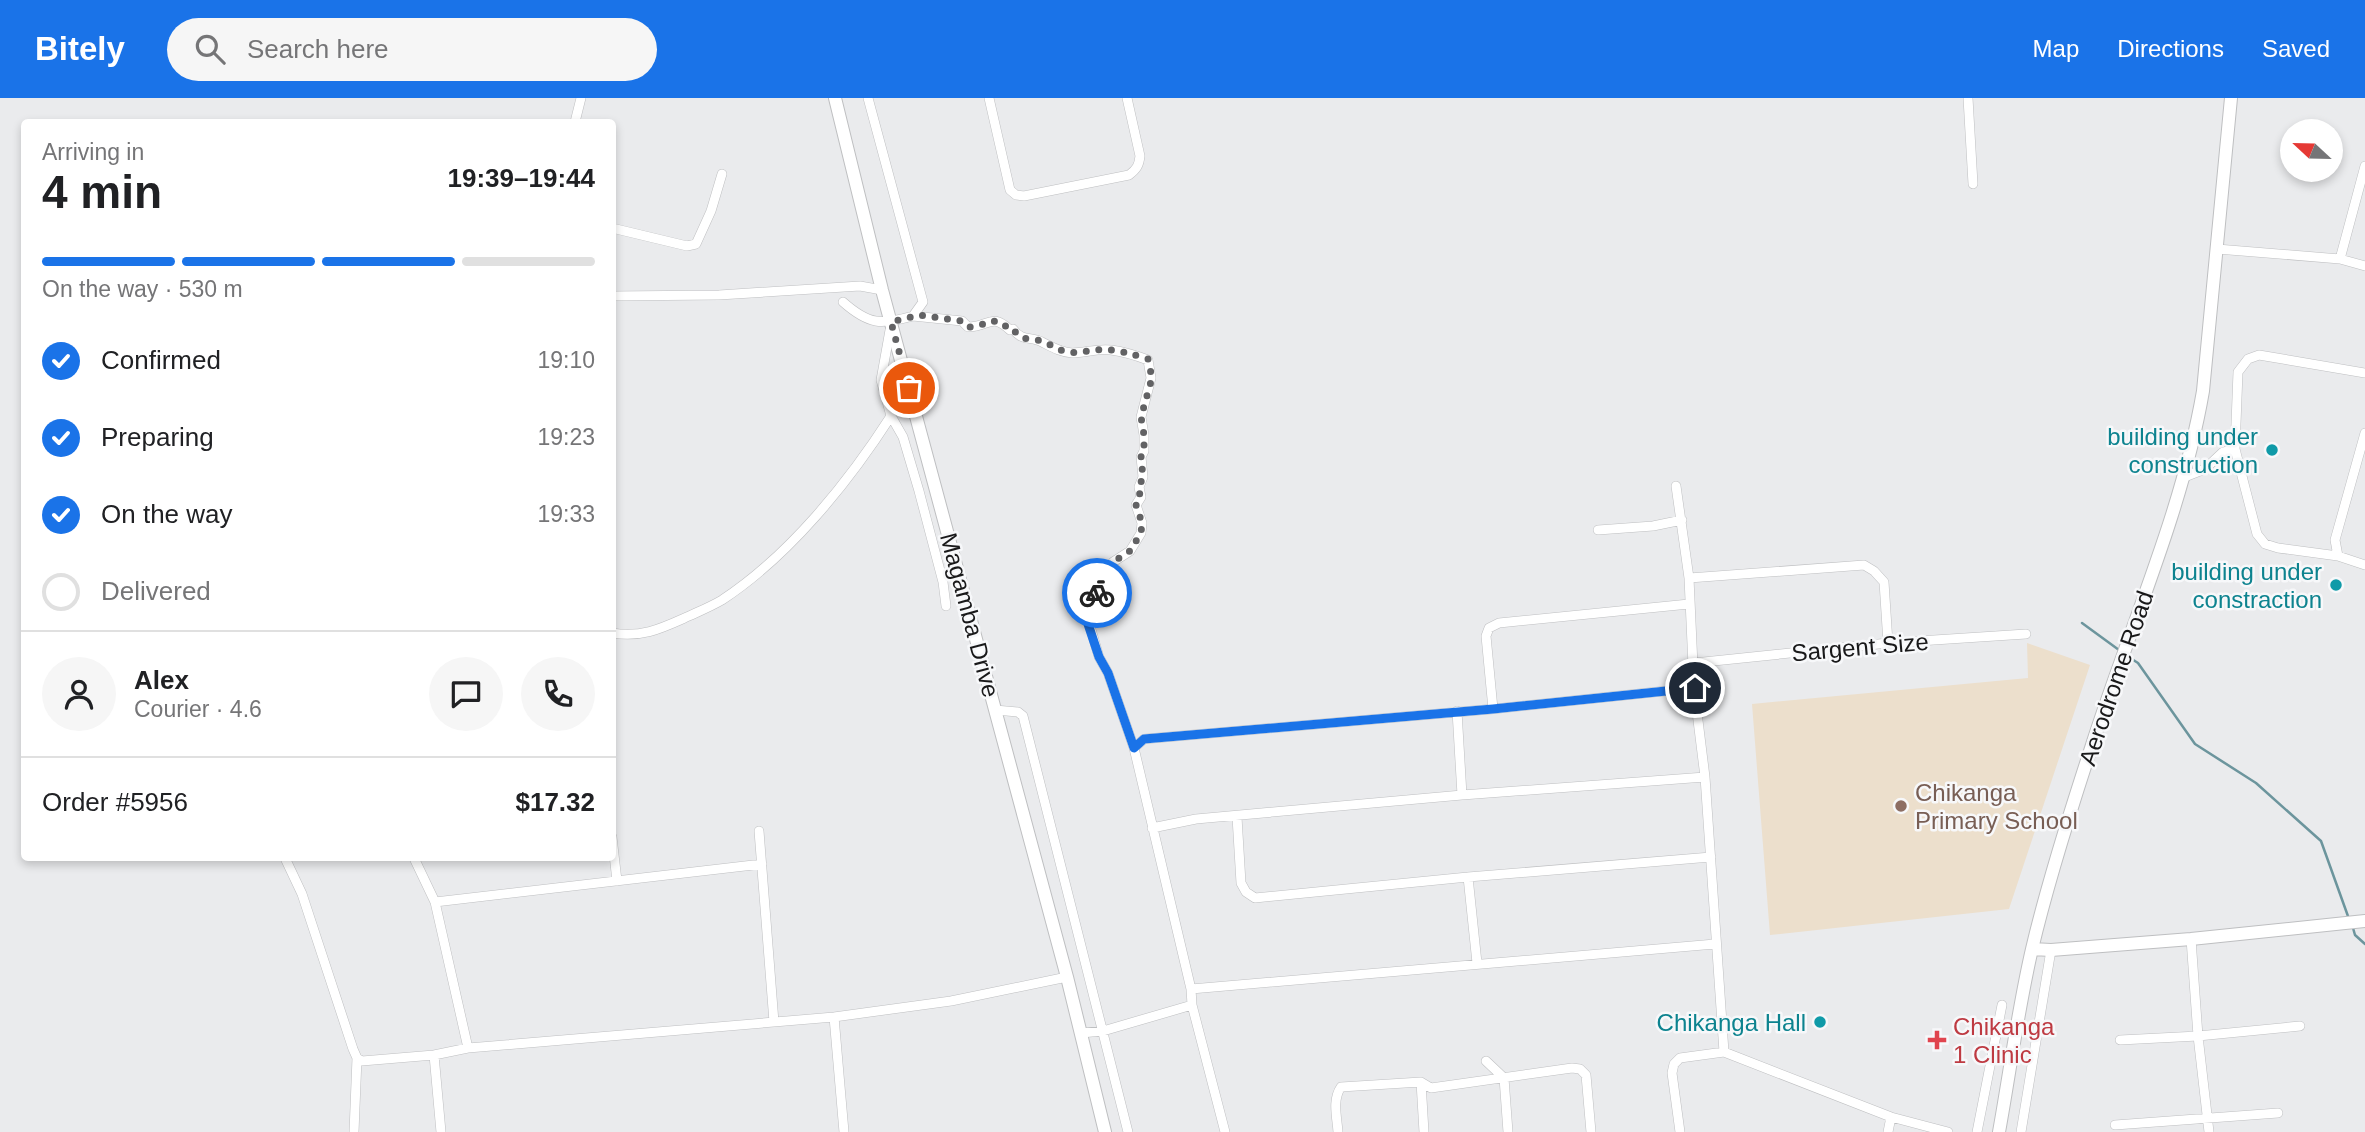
<!DOCTYPE html>
<meta charset="utf-8">
<style>
body{margin:0;font-family:Helvetica,sans-serif;background:#f6f6f6;color:#202124;height:100vh;display:flex;flex-direction:column;font-size:26px;white-space:nowrap}
*{box-sizing:border-box;margin:0}
p{font-size:23px;color:#757577}
.icon{flex:none;width:38px;height:38px;fill:none;stroke:currentColor;stroke-width:2;stroke-linecap:round;stroke-linejoin:round}
.map{position:relative;flex:1;overflow:hidden}
.drawer{position:absolute;left:21px;top:21px;width:595px;height:742px;display:flex;flex-direction:column;background:#fff;border-radius:7px;box-shadow:0 4px 10px #0003}
.drawer>*{flex:none}
.needle{width:46px;rotate:292deg}
.controls{position:absolute;left:2280px;top:21px;display:grid;gap:14px}
.controls a{display:grid;place-items:center;width:63px;height:63px;border-radius:50%;background:#fff;box-shadow:0 4px 10px #0003;font-size:35px}
.pin{position:absolute;display:grid;place-items:center;width:60px;height:60px;color:#fff;margin:-30px;border:4px solid #fff;border-radius:50%;box-shadow:0 2px 7px #0007}
.courier{position:absolute;display:grid;place-items:center;width:70px;height:70px;margin:-35px;border:5px solid #1a73e8;border-radius:50%;background:#fff;color:#222;box-shadow:0 2px 9px #0007}
.overview em{font-style:normal;font-weight:800}
.overview div{display:flex;flex-direction:column-reverse}
.overview{display:flex;align-items:center;justify-content:space-between;height:119px;padding:0 21px}
h1{font-size:46px;font-weight:800;line-height:52px}
.bar{display:grid;grid-template-columns:repeat(4,1fr);gap:10px 7px;align-content:center;height:84px;padding:0 21px}
.bar i{height:9px;border-radius:5px;background:#e0e0e0}
.bar .on{background:#1a73e8}
.bar p{grid-column:span 4}
.line{display:flex;align-items:center;gap:18px;padding:0 21px;border-top:2px solid #e0e0e0}
.line div{flex:1}
.round{display:grid;place-items:center;flex:none;width:74px;height:74px;border-radius:37px;background:#f6f6f6}
ol{padding:0 21px;list-style:none}
li{display:flex;align-items:center;gap:21px;height:77px}
li p{margin-inline-start:auto}
li .icon{padding:7px;border-radius:50%;background:#1a73e8;color:#fff;stroke-width:4}
li:last-child{color:#757577}
li i{width:38px;height:38px;border:4px solid #e0e0e0;border-radius:50%}
header{display:flex;align-items:center;gap:42px;box-sizing:border-box;height:98px;padding:0 35px;background:#1a73e8;color:#fff}
header strong{font-size:33px}
nav{display:flex;gap:38px;margin-inline-start:auto;font-size:24px}
.search{width:490px;height:63px;background:#f6f6f6;display:flex;align-items:center;gap:18px;box-sizing:border-box;padding:0 24px;border-radius:38px;color:#757577;font-size:26px}
.map>svg:first-child{display:block}
.education{fill:#ecdfcc}
.lines{fill:none;stroke-linecap:round;stroke-linejoin:round}
.stream{stroke:#6c959d;stroke-width:2.5}
.minor-casing{stroke:#bebfc1;stroke-width:10}
.tertiary-casing{stroke:#bebfc1;stroke-width:14}
.minor{stroke:#fff;stroke-width:9}
.tertiary{stroke:#fff;stroke-width:12}
.done{stroke:#626264;stroke-width:7;stroke-dasharray:0 12.6}
.route{stroke:#1a73e8;stroke-width:9}
.culture-dot{fill:#0f9aa8;stroke:#f7f8fa;stroke-width:2.5}
.education-dot{fill:#8d6e63;stroke:#f7f8fa;stroke-width:2.5}
.health-dot{fill:#e0444e;stroke:#f7f8fa;stroke-width:2.5}
.labels{text-anchor:middle;dominant-baseline:central;stroke-width:5;stroke-linejoin:round;paint-order:stroke}
.culture-label{font-size:24px;fill:#0d838f;stroke:#f7f8fa;text-anchor:end}
.street-label{font-size:24px;fill:#19191a;stroke:#f7f8fa}
.education-label{font-size:24px;fill:#785e54;stroke:#f7f8fa;text-anchor:start}
.health-label{font-size:24px;fill:#be3a42;stroke:#f7f8fa;text-anchor:start}
</style>
<header>
<strong>Bitely</strong>
<div class="search"><svg class="icon" aria-label="search" viewBox="0 0 24 24"><circle cx="10" cy="10" r="6"/><path d="M15 15l6 6"/></svg>Search here</div>
<nav><a>Map</a><a>Directions</a><a>Saved</a></nav>
</header>
<div class="map">
<svg width="2365" height="1034" viewBox="0 0 2365 1034">
<rect width="100%" height="100%" fill="#eaebed"/>
<!-- education -->
<path class="education" d="M2027,545l63,22 -81,244 -239,26 -18,-231 276,-26z"/>
<g class="lines">
<!-- stream -->
<path class="stream" d="M2082,525l37,27
M2127,558l11,7 57,81 61,39 65,58 28,78
M2353,830l2,7 10,9"/>
<!-- minor casing -->
<g class="minor-casing">
<path id="minor" d="M989,0l21,92 6,5 8,1 105,-21c8,-6 10,-10 11,-19l-13,-58
M1968,0l5,86
M575,24l6,-24
M612,130l75,18 9,-2 15,-33 11,-37
M2217,151l123,10 25,7
M2340,161l25,-93
M612,198l107,-1 141,-9 22,4
M843,204c26,23 38,23 70,14l10,-14 -55,-204
M913,218l49,5 6,6c21,0 23,-15 42,3l3,-1c9,13 18,7 29,13 10,5 18,10 30,11 13,0 26,-5 39,-3 14,2 24,5 37,10l3,18 -10,39 3,18v16l-3,6 2,20 -4,10 2,10 -5,8 6,18 -1,10 -11,18 -17,11 -27,48 1,6 12,41 9,16 26,75 57,241 1,16 33,127
M891,318l12,21 16,54 24,91 3,24
M2365,335l-30,107 3,16 27,9
M2182,380l23,-9 18,-17 12,-3
M1676,388l13,92 5,110 11,89 19,275 167,65 57,15
M1598,432l55,-4 29,-6
M2338,458l-60,-8 -13,-4 -8,-10 -22,-85 3,-77 10,-13 11,-4 106,18
M1689,480l175,-13 10,6 10,11 4,61
M612,535c31,5 50,-5 77,-17 11,-5 23,-10 33,-16 67,-44 126,-117 169,-184l-10,-36 9,-50
M1694,565l194,-20 138,-9
M1493,611l-7,-73 3,-8 10,-5 190,-19
M995,612l23,2 5,4 105,416
M1457,613l5,84
M1134,650l10,-9 349,-30 201,-21
M1237,719l4,66 5,9 9,6 213,-21 243,-20
M1152,730l44,-9 266,-24 243,-18
M759,733l15,191
M612,739l5,44
M285,760l17,36 51,155 4,9 5,3 72,-6 34,-7 366,-31 117,-16 116,-24
M414,760l21,44
M1468,779l9,86
M2191,841l7,97 11,96
M1191,891l524,-45
M834,919l10,115
M1081,935l22,-2 89,-26
M2120,942l78,-4 102,-10
M468,950l-33,-146 327,-38
M434,957l7,77
M1486,963l18,17 4,54
M1421,984l3,50
M2115,1027l163,-12
M354,1034l3,-74
M1338,1034c-1,-15 -6,-32 3,-45l80,-5 10,6 141,-20 8,1 6,6 5,57
M1680,1034l-8,-59 2,-9 6,-6 44,-6
M1888,1034l3,-15
M1977,1034l25,-127
M2021,1034l30,-182"/>
</g>
<!-- tertiary casing -->
<g class="tertiary-casing">
<path id="tertiary" d="M835,0l47,192 185,687 38,155
M2032,851l19,1 140,-11 174,-18
M1999,1034c11,-61 19,-123 33,-183 16,-68 38,-137 60,-204 37,-116 90,-232 111,-354l28,-293"/>
</g>
<!-- minor -->
<use href="#minor" class="minor"/>
<!-- tertiary -->
<use href="#tertiary" class="tertiary"/>
</g>
<g class="lines">
<!-- done -->
<path class="done" d="M909,290l-18,-66 28,-7 43,6 6,6c21,0 23,-15 42,3l3,-1c7,10 13,10 24,11 10,1 19,10 30,12 15,2 29,-4 44,-2 14,2 24,5 37,9l4,19 -11,39 3,18v17l-3,5 2,20 -4,10 1,10 -4,8 6,18 -1,10 -11,18 -17,11 -16,31"/>
<!-- route -->
<path class="route" d="M1097,495l-11,17 2,14 11,33 9,16 26,75 10,-9 349,-30 202,-21"/>
</g>
<!-- markers -->
<g class="culture-dot">
<circle cx="2272" cy="352" r="7"/>
<circle cx="2336" cy="487" r="7"/>
<circle cx="1820" cy="924" r="7"/>
</g>
<circle class="education-dot" cx="1901" cy="708" r="7"/>
<path class="health-dot" d="M1933.5 931.5h7v7h7v7h-7v7h-7v-7h-7v-7h7z"/>
<g class="labels">
<!-- culture labels -->
<g class="culture-label">
<text x="2258" y="338">building under<tspan x="2258" dy="28">construction</tspan></text>
<text x="2322" y="473">building under<tspan x="2322" dy="28">constraction</tspan></text>
<text x="1806" y="924">Chikanga Hall</text>
</g>
<!-- street labels -->
<g class="street-label">
<text transform="translate(970 517) rotate(75)">Magamba Drive</text>
<text transform="translate(1860 549) rotate(-5)">Sargent Size</text>
<text transform="translate(2116 580) rotate(-71)">Aerodrome Road</text>
</g>
<!-- education labels -->
<g class="education-label">
<text x="1915" y="694">Chikanga<tspan x="1915" dy="28">Primary School</tspan></text>
</g>
<!-- health labels -->
<g class="health-label">
<text x="1953" y="928">Chikanga<tspan x="1953" dy="28">1 Clinic</tspan></text>
</g>
</g>
</svg>
<div class="controls">
<a><svg class="needle" viewBox="-14 -14 28 28"><path d="M0-13l5 13h-10z" fill="#e53935"/><path d="M0 13l5-13h-10z" fill="#757577"/></svg></a>
</div>
<div class="pin" style="left:909px;top:290px;background:#ea580c"><svg class="icon" aria-label="bag" viewBox="0 0 24 24"><path d="M5 8h14l-1 12H6zM9 8a3 3 0 0 1 6 0"/></svg></div>
<div class="pin" style="left:1695px;top:590px;background:#1f2937"><svg class="icon" aria-label="home" viewBox="0 0 24 24"><path d="M3 11l9-7 9 7M6 9v11h12V9"/></svg></div>
<div class="courier" style="left:1097px;top:495px"><svg class="icon" aria-label="bike" viewBox="0 0 24 24"><circle cx="6" cy="16" r="4"/><circle cx="18" cy="16" r="4"/><path d="M6 16l4-8h5l3 8M10 8l3 8H6M13 5h3"/></svg></div>
<section class="drawer">
<div class="overview"><div><h1>4 min</h1><p>Arriving in</p></div><em>19:39–19:44</em></div>
<div class="bar"><i class="on"></i><i class="on"></i><i class="on"></i><i></i><p>On the way · 530 m</p></div>
<ol>
<li><svg class="icon" aria-label="check" viewBox="0 0 24 24"><path d="M5 12l5 5 9-10"/></svg>Confirmed<p>19:10</p></li>
<li><svg class="icon" aria-label="check" viewBox="0 0 24 24"><path d="M5 12l5 5 9-10"/></svg>Preparing<p>19:23</p></li>
<li><svg class="icon" aria-label="check" viewBox="0 0 24 24"><path d="M5 12l5 5 9-10"/></svg>On the way<p>19:33</p></li>
<li><i></i>Delivered</li>
</ol>
<div class="line" style="height:126px"><a class="round"><svg class="icon" aria-label="person" viewBox="0 0 24 24"><circle cx="12" cy="8" r="4"/><path d="M4 21q1-7 8-7t8 7"/></svg></a><div><b>Alex</b><p>Courier · 4.6</p></div><a class="round"><svg class="icon" aria-label="chat" viewBox="0 0 24 24"><path d="M4 5h16v11H9l-5 4z"/></svg></a><a class="round"><svg class="icon" aria-label="phone" viewBox="0 0 24 24"><path d="M5 4h4l2 5-3 2q2 4 5 5l2-3 5 2v4C11 20 4 13 5 4z"/></svg></a></div>
<div class="line" style="height:91px"><div>Order #5956</div><b>$17.32</b></div>
</section>
</div>
